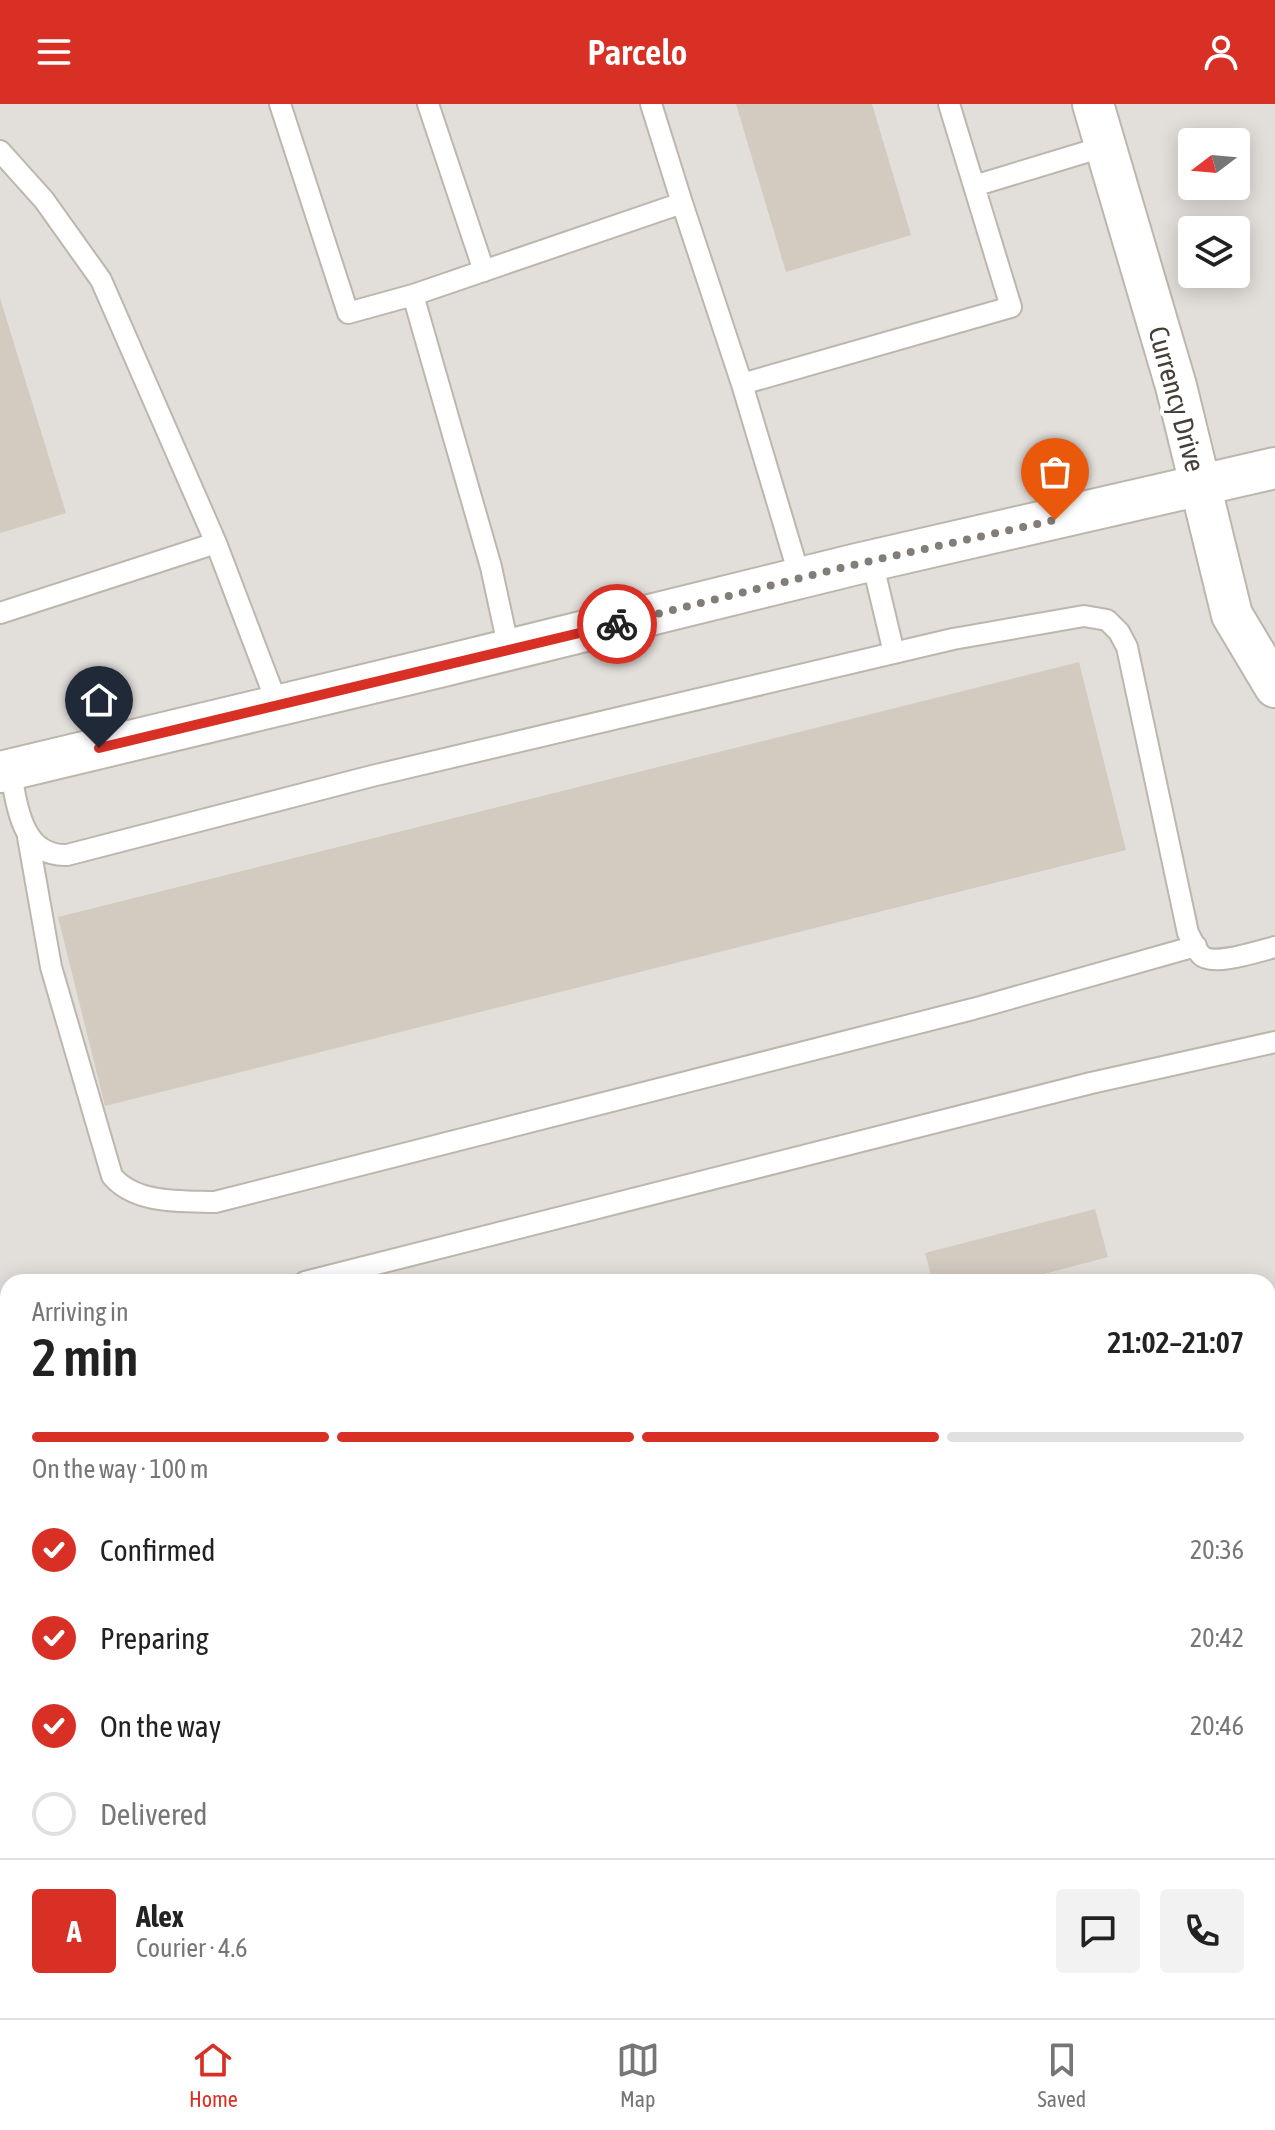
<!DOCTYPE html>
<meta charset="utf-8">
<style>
body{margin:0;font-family:"Asap Condensed",sans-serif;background:#f2f2f2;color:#222;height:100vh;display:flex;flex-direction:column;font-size:30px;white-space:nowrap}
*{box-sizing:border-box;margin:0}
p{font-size:26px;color:#767676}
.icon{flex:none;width:44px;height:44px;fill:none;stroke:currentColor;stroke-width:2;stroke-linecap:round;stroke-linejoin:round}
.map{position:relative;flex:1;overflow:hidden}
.details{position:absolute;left:0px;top:1170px;width:1276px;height:744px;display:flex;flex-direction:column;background:#fff;border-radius:24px 24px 0 0;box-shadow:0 4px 20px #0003}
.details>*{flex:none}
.needle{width:52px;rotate:254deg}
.controls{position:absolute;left:1178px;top:24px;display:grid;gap:16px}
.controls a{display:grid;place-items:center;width:72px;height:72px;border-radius:8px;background:#fff;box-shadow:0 4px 20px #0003;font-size:40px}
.pin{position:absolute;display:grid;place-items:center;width:68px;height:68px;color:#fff;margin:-82px -34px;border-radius:50% 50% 50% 0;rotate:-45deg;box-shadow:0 0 8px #0007}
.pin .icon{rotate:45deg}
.courier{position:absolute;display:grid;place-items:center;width:80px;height:80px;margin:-40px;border:6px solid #d93025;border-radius:50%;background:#fff;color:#222;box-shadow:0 2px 10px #0007}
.summary em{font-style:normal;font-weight:600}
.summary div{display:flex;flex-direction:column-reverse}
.summary{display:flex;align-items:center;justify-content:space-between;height:136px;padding:0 32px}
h1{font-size:52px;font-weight:600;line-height:60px}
.bar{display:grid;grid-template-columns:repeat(4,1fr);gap:12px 8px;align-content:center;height:96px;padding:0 32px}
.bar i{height:10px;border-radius:6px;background:#e0e0e0}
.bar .active{background:#d93025}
.bar p{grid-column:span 4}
.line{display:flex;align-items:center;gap:20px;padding:0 32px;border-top:2px solid #e0e0e0}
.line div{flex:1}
.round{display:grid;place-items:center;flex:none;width:84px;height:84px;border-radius:8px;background:#f2f2f2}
ol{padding:0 32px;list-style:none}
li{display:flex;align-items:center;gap:24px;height:88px}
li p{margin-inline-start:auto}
li .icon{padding:8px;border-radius:50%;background:#d93025;color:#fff;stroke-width:4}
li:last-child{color:#767676}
li i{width:44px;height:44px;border:4px solid #e0e0e0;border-radius:50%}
header{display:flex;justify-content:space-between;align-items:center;height:104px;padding:0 32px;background:#d93025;color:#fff;font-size:36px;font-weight:600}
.tab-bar{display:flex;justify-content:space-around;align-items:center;height:112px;border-top:2px solid #e0e0e0;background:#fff;font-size:22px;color:#767676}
.tab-bar a{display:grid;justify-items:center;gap:4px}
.tab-bar .active{color:#d93025}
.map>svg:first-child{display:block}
.industrial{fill:#e2deda;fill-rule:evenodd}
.parking{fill:#e2dfdd}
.building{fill:#d3cac0}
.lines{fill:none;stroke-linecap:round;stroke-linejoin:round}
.service-casing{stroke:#bdb6ad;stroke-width:24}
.minor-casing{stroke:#bdb6ad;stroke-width:44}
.service{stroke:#fff;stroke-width:20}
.minor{stroke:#fff;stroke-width:40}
.done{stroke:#827d76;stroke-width:8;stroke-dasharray:0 14.4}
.route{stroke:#d93025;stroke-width:10}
.labels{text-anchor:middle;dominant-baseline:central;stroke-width:8;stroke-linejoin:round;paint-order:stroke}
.street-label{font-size:28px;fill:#453f38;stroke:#fff}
</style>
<header><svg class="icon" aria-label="menu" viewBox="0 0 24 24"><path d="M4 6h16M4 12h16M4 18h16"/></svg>Parcelo<svg class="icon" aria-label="person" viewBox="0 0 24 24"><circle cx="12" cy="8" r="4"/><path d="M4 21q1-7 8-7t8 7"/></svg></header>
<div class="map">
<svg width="1275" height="1914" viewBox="0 0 1275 1914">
<rect width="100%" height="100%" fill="#f3efe9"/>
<!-- industrial -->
<path class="industrial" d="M0,0h1275v1914h-1275zM1192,38h44v44h-44zM1192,126h44v44h-44zM8,1178h1260v728h-1260z"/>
<!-- parking -->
<path class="parking" d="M1275,1441v205l-7,2v-205z"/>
<!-- building -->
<path class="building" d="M736,0h136l39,131 -125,37z
M0,194l66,215 -66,20z
M1079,558l47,188 -1021,256 -47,-189z
M1095,1105l13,48 -94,25h-81l-8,-29z"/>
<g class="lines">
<!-- service casing -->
<g class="service-casing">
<path id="service" d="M280,0l68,209 65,-18 269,-92 60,181 58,194
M428,0l56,167
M651,0l31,99
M0,47l44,49 57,80 115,263 62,163
M974,82l132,-40
M413,191l78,272 18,83
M742,280l269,-77 -62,-203
M872,457l22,92
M0,509l216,-70
M10,665c7,35 11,88 57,86l305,-79 581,-137 131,-23 23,4 12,12 8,15 61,286c4,7 8,17 13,22 11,12 58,-4 74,-8
M28,733l23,130 61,209c23,28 69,25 103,26l758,-193 223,-63
M305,1178l786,-199 184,-41
M1268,1292l7,-3
M0,1499l8,32
M1268,1505l7,-2
M1268,1608l7,-1
M0,1680l8,-2
M1268,1777l7,-2
M103,1906l2,8
M563,1906l1,8
M1043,1914l13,-8"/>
</g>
<!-- minor casing -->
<g class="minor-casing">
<path id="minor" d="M1093,0l83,282 56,229 43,72
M0,668l439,-105 418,-103 418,-96"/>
</g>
<!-- service -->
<use href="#service" class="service"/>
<!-- minor -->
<use href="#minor" class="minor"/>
</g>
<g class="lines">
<!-- done -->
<path class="done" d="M617,520l240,-60 198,-44"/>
<!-- route -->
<path class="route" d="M99,644l518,-124"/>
</g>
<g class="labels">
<!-- street labels -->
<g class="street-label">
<text transform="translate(1177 295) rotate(75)">Currency Drive</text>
</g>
</g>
</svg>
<div class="controls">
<a><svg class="needle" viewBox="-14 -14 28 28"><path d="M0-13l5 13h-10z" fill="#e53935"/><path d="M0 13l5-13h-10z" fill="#767676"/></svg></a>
<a><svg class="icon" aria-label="layers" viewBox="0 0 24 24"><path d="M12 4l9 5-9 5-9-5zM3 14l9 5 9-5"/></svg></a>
</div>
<div class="pin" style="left:1055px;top:416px;background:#ea580c"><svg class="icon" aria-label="bag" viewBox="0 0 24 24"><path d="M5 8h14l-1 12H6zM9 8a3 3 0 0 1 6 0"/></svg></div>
<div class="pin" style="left:99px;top:644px;background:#1f2937"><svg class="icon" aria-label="home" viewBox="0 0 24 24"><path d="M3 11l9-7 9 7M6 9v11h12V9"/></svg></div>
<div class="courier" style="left:617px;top:520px"><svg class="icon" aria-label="bike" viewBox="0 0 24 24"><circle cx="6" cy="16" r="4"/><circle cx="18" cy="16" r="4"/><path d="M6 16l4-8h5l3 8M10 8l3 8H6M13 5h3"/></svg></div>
<section class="details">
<div class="summary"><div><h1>2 min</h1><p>Arriving in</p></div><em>21:02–21:07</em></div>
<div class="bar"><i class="active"></i><i class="active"></i><i class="active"></i><i></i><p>On the way · 100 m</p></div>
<ol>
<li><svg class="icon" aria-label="check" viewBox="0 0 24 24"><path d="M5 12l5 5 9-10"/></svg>Confirmed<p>20:36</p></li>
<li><svg class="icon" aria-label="check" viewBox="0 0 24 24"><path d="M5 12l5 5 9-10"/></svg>Preparing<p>20:42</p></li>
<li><svg class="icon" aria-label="check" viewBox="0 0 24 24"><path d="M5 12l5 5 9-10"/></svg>On the way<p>20:46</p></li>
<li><i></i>Delivered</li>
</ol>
<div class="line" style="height:144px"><b class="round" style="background:#d93025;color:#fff">A</b><div><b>Alex</b><p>Courier · 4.6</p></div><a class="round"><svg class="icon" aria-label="chat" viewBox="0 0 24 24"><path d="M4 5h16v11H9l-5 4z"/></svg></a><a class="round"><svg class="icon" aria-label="phone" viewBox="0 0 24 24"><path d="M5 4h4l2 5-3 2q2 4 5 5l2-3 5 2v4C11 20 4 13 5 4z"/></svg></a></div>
</section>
</div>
<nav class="tab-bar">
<a class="active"><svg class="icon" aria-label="home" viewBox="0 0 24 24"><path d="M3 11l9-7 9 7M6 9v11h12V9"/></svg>Home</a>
<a><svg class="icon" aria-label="map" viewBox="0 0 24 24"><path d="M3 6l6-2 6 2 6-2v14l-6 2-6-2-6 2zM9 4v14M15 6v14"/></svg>Map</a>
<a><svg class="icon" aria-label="saved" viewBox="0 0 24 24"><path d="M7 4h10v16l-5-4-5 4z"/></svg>Saved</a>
</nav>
